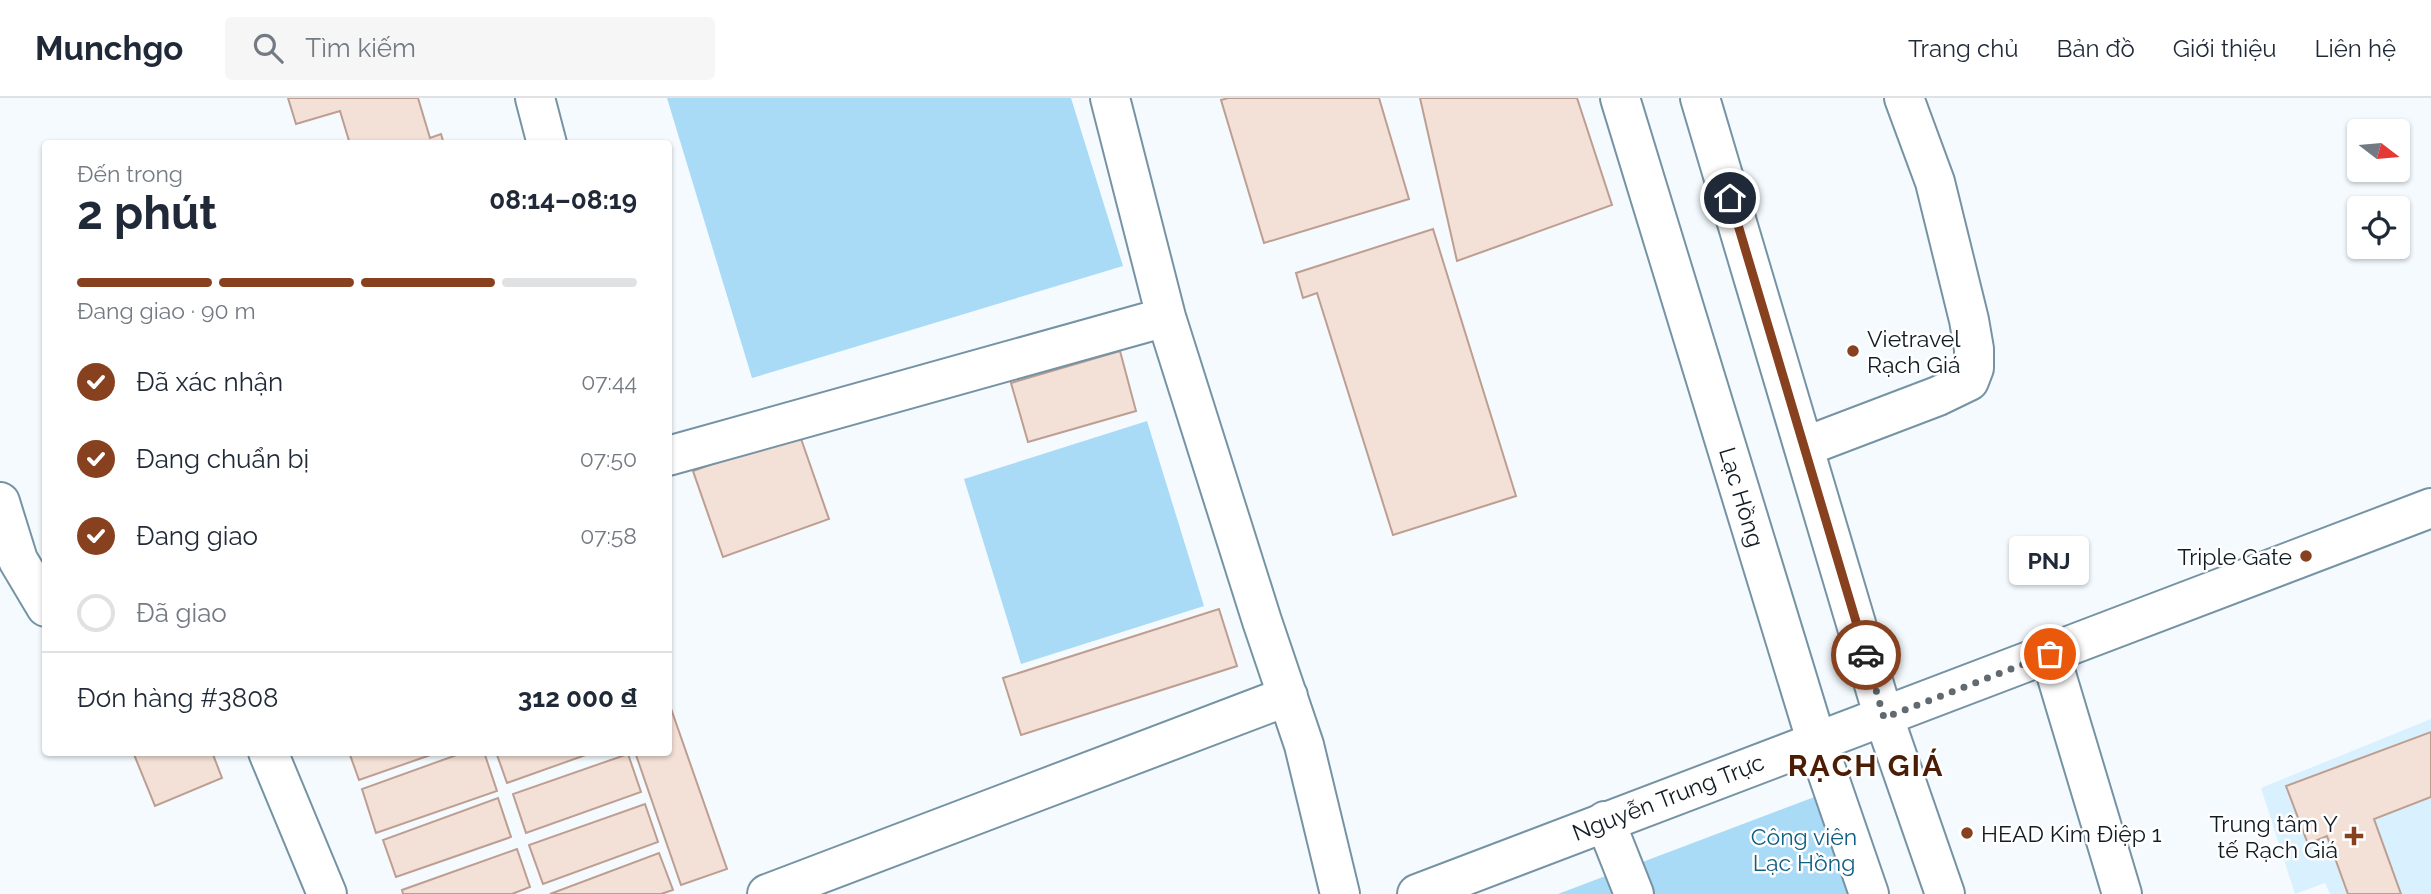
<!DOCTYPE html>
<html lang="vi">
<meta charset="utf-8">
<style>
body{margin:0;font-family:Raleway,sans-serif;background:#f6f6f7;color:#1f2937;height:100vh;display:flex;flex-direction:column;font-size:26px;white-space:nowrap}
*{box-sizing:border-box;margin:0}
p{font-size:23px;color:#747a83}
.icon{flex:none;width:38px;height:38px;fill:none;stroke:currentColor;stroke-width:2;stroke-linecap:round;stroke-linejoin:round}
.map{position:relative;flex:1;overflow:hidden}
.details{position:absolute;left:42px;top:42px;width:630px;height:616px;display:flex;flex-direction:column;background:#fff;border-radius:7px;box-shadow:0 2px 5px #0004}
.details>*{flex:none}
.needle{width:46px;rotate:106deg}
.controls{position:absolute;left:2347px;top:21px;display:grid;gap:14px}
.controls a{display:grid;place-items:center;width:63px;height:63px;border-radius:7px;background:#fff;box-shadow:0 2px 5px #0004;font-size:35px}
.pin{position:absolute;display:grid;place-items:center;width:60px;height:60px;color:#fff;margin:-30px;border:4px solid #fff;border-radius:50%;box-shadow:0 2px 7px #0007}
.courier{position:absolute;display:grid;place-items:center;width:70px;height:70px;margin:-35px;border:5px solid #88411e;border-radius:50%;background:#fff;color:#222;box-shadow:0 2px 9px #0007}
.bubble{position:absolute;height:49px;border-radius:7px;background:#fff;box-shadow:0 2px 5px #0004;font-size:23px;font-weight:700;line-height:49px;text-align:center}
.summary em{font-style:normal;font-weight:700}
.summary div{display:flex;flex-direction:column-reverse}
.summary{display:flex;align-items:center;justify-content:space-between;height:119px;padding:0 35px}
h1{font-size:46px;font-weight:700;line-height:52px}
.bar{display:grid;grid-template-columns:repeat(4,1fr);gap:10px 7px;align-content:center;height:84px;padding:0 35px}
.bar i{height:9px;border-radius:5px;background:#e0e1e3}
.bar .active{background:#88411e}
.bar p{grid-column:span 4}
.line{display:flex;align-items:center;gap:18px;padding:0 35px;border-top:2px solid #e0e1e3}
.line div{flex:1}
ol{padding:0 35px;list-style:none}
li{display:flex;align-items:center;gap:21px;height:77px}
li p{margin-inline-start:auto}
li .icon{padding:7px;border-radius:50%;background:#88411e;color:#fff;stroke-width:4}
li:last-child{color:#747a83}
li i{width:38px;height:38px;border:4px solid #e0e1e3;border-radius:50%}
header{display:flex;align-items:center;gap:42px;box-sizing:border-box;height:98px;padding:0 35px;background:#fff;border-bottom:2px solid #e0e1e3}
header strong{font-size:33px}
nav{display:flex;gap:38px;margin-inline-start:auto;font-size:24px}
.search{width:490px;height:63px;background:#f6f6f7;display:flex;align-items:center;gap:18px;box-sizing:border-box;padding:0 24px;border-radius:7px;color:#747a83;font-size:26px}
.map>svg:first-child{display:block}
.built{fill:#d9f0fe}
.green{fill:#a9daf6}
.building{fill:#f3e0d7;stroke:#bd9e91;stroke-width:2}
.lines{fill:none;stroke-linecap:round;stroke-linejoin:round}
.minor-casing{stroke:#7693a4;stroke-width:42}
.major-casing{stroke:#7693a4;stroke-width:42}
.minor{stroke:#fff;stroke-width:38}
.major{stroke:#fff;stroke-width:38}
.done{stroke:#606a70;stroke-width:7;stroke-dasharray:0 12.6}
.route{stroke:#88411e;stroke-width:9}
.poi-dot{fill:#88411e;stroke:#fff;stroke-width:2.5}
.labels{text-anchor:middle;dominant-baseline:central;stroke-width:5;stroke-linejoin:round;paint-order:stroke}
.poi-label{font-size:23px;fill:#111c23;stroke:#fff;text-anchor:start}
.street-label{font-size:23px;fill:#111c23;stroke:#fff}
.park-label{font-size:23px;fill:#105f82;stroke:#fff}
.district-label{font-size:30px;font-weight:bold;letter-spacing:2px;fill:#4c1d04;stroke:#fff}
</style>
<header>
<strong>Munchgo</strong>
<div class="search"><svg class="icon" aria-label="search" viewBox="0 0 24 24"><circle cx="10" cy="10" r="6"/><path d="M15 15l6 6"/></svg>Tìm kiếm</div>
<nav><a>Trang chủ</a><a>Bản đồ</a><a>Giới thiệu</a><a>Liên hệ</a></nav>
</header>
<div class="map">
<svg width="2431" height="796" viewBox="0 0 2431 796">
<rect width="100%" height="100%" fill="#f4fafe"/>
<!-- built -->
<path class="built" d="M2431,621v175h-101l-5,-11 -30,11 -34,-106z"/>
<!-- green -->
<path class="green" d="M667,0h404l52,168 -371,112z
M1147,323l57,185 -183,58 -57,-185z
M1833,692l36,104h-311z"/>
<!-- building -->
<path class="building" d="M288,0h130l12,40 11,-4 3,10h-94l-10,-33 -44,13z
M1228,0h151l30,101 -145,44 -43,-143z
M1420,0h157l35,107 -155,56z
M1433,131l83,267 -123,39 -76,-242 -14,5 -7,-25z
M1120,253l16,60 -108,31 -17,-59z
M799,335l30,86 -106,38 -30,-86z
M1219,511l18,57 -216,69 -18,-57z
M668,602l59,169 -46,16 -46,-133h33z
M2431,634v65l-57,22 27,75h-53l-21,-58 -19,8 -22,-58z
M133,654h79l10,26 -67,28z
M349,654h90l-80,28z
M465,654h19l13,39 -121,42 -14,-44z
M496,654h98l-87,31z
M628,656l13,38 -115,41 -13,-39z
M498,700l13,39 -115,40 -13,-37z
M645,706l13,38 -115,42 -14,-39z
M517,751l13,38 -18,7h-109l-1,-4z
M659,755l14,37 -12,4h-111z"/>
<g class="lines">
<!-- minor casing -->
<g class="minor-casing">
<path id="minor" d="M535,0l12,46
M1110,0l56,219 96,304 42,124 36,149
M1804,349l134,-51 31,-15 5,-13v-19l-5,-29 -34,-138 -31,-84
M668,358l498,-139
M0,404l18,58 28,47
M2050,556l72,240
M268,654l59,142
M1605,723l29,73
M767,796l521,-198"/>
</g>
<!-- major casing -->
<g class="major-casing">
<path id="major" d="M1620,0l196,642 53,154
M1700,0l184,620 61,176
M1417,796l1014,-386"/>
</g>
<!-- minor -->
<use href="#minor" class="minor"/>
<!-- major -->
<use href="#major" class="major"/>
</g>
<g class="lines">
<!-- done -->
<path class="done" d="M1866,557l18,63 166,-64"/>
<!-- route -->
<path class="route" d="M1730,100l136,457"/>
</g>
<!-- markers -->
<g class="poi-dot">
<circle cx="1853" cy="253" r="7"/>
<circle cx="2306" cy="458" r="7"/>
<circle cx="1967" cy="735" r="7"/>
<path d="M2350.5 727.5h7v7h7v7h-7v7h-7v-7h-7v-7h7z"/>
</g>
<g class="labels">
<!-- poi labels -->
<g class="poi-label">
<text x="1867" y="240">Vietravel<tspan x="1867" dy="26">Rạch Giá</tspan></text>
<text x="2292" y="458" text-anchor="end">Triple Gate</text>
<text x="2338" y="725" text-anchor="end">Trung tâm Y<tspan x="2338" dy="26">tế Rạch Giá</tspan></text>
<text x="1981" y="735">HEAD Kim Điệp 1</text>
</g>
<!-- street labels -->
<g class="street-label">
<text transform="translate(1742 399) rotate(73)">Lạc Hồng</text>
<text transform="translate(1668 699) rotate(-21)">Nguyễn Trung Trực</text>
</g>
<!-- park labels -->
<g class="park-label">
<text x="1804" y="738">Công viên<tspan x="1804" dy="26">Lạc Hồng</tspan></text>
</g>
<!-- district labels -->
<g class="district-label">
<text x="1866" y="667">RẠCH GIÁ</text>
</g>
</g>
</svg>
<div class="controls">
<a><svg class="needle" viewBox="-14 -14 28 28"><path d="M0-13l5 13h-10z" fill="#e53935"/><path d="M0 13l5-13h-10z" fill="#747a83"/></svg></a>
<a><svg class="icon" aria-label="locate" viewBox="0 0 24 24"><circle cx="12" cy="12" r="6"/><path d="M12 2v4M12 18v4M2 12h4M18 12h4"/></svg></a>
</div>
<div class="pin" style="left:2050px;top:556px;background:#ea580c"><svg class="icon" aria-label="bag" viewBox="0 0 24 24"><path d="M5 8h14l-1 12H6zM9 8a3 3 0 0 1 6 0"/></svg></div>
<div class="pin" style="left:1730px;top:100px;background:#1f2937"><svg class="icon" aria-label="home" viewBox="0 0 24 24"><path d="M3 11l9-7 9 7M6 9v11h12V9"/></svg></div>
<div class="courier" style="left:1866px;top:557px"><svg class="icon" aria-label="car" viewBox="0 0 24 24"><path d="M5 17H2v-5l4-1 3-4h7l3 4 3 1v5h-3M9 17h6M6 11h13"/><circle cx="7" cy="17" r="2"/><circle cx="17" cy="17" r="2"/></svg></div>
<div class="bubble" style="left:2009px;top:438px;width:80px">PNJ</div>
<section class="details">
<div class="summary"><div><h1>2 phút</h1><p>Đến trong</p></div><em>08:14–08:19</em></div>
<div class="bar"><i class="active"></i><i class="active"></i><i class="active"></i><i></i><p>Đang giao · 90 m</p></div>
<ol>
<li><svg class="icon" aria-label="check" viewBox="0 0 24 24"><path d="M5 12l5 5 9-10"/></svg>Đã xác nhận<p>07:44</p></li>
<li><svg class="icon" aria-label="check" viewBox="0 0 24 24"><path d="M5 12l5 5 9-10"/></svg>Đang chuẩn bị<p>07:50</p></li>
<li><svg class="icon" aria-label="check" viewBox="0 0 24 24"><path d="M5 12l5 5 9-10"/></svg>Đang giao<p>07:58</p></li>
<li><i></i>Đã giao</li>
</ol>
<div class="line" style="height:91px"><div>Đơn hàng #3808</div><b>312 000 ₫</b></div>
</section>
</div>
